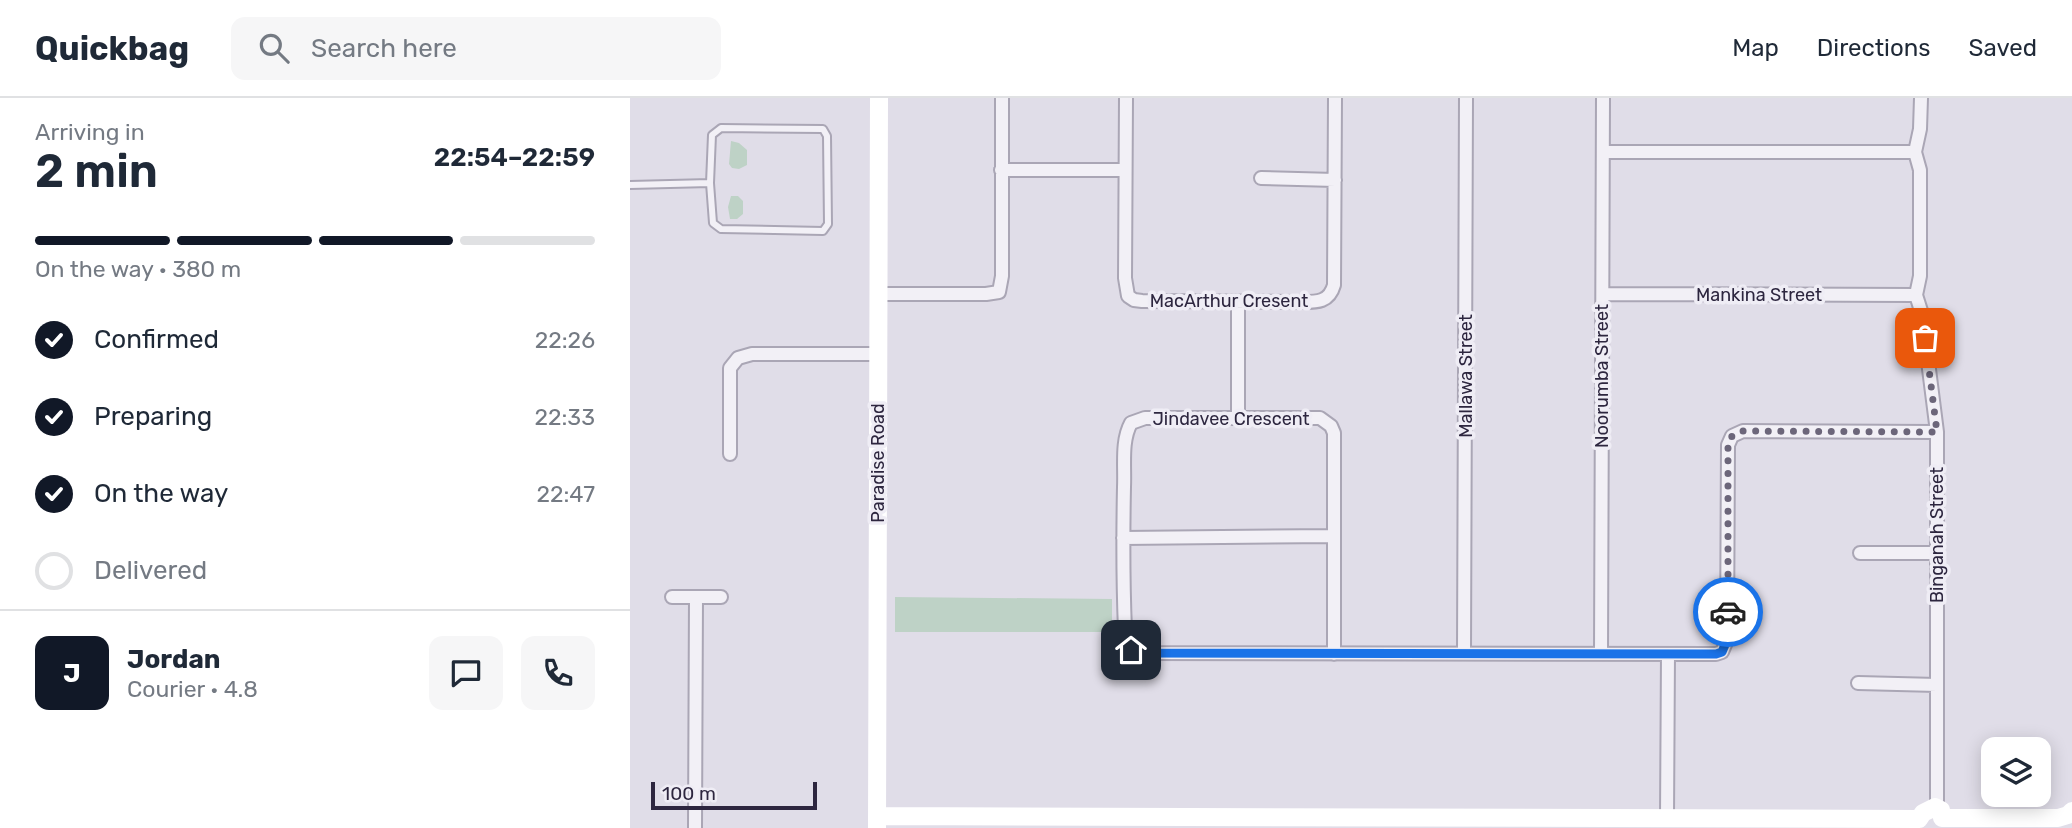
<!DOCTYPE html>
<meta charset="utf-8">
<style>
body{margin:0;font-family:Rubik,sans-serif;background:#f6f6f7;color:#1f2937;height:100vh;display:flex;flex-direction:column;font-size:26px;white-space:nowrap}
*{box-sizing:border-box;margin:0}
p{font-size:23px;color:#747a83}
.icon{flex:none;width:38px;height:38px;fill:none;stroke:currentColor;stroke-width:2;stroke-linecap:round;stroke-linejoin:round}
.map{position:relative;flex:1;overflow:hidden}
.details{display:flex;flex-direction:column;background:#fff;width:630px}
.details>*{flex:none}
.buttons{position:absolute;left:1351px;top:639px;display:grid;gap:14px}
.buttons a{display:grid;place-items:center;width:70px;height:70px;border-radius:14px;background:#fff;box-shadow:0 4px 18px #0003;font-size:35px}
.scale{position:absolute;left:21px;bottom:18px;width:166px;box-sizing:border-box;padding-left:7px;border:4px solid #2d263f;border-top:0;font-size:19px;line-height:24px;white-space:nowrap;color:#2d263f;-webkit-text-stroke:5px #efedf5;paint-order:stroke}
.pin{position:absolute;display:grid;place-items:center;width:60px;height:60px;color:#fff;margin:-30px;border-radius:14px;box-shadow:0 4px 10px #0006}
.courier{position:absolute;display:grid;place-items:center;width:70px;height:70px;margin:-35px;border:5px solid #1a73e8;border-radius:50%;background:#fff;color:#222;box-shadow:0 2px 9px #0007}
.headline em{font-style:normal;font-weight:600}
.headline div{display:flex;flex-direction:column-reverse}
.headline{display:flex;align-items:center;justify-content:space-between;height:119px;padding:0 35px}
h1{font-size:46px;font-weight:600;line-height:52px}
.bar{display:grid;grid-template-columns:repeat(4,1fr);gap:10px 7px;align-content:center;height:84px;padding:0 35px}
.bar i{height:9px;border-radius:5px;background:#e0e1e3}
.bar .on{background:#111827}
.bar p{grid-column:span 4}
.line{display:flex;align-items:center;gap:18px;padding:0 35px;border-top:2px solid #e0e1e3}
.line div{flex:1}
.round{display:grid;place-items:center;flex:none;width:74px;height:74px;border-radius:14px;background:#f6f6f7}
ol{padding:0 35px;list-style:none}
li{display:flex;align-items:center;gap:21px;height:77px}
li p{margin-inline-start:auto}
li .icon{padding:7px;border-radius:50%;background:#111827;color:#fff;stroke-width:4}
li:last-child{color:#747a83}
li i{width:38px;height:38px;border:4px solid #e0e1e3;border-radius:50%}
header{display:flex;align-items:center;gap:42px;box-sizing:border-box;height:98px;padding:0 35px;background:#fff;border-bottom:2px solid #e0e1e3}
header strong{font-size:33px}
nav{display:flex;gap:38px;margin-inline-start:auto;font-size:24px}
.search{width:490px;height:63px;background:#f6f6f7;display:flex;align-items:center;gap:18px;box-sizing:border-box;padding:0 24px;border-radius:14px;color:#747a83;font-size:26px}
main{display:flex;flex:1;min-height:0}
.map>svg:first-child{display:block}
.green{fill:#bed2c6}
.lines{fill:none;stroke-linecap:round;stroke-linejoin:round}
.lane-casing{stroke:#aaa6b5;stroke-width:10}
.street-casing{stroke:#aaa6b5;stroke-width:16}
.lane{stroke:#f2f0f6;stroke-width:6}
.street{stroke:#f2f0f6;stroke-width:12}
.secondary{stroke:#fff;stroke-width:18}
.done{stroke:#6c667a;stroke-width:7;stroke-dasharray:0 12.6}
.route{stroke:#1a73e8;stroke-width:9}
.labels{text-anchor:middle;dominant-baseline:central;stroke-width:7;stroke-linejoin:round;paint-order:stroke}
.street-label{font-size:18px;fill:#2d263f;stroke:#efedf5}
</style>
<header>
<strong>Quickbag</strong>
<div class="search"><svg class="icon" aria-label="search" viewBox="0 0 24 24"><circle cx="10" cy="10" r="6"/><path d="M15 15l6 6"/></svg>Search here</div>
<nav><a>Map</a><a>Directions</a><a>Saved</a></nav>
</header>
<main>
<section class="details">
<div class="headline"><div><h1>2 min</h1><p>Arriving in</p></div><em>22:54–22:59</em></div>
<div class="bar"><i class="on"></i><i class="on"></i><i class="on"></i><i></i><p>On the way · 380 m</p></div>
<ol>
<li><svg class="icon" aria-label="check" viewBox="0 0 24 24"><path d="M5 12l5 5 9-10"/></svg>Confirmed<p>22:26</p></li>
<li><svg class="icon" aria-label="check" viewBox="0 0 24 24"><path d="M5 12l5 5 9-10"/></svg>Preparing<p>22:33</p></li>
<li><svg class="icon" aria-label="check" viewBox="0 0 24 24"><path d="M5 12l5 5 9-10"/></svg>On the way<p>22:47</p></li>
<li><i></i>Delivered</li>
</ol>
<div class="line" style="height:126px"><b class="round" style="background:#111827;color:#fff">J</b><div><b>Jordan</b><p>Courier · 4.8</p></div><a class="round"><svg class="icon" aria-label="chat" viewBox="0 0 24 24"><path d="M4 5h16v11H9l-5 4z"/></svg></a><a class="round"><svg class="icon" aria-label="phone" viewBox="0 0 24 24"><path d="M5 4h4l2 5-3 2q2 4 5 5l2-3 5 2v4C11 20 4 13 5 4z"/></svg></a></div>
</section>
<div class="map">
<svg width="1442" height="730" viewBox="0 0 1442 730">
<rect width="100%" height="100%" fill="#e0dde8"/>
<!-- green -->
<path class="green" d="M101,43l8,2 8,7v15l-8,4 -7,-1 -3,-4z
M101,98h7l5,5v13l-6,5h-7l-2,-12z
M265,499l217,2v33h-217z"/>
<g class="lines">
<!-- lane casing -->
<g class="lane-casing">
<path id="lane" d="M91,30l102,1 4,7 1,88 -5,7 -102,-2 -8,-6 -3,-40 2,-48z
M0,87l80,-2"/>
</g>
<!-- street casing -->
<g class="street-casing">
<path id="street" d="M496,0l-1,180 3,18 6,4 8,1 158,1c16,0 29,1 34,-17l1,-187
M1291,0l-1,31 -5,23 5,18v106l-4,19 6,19 15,118v375
M973,54h312
M371,72h124
M631,80l74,2
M248,196h108l13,-2 3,-16v-178
M973,196l313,1
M608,204v117
M100,356v-86l8,-10 14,-4h127
M493,440l211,-2
M1230,455h77
M42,499h49
M834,555l2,-555
M704,556v-221l-3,-7 -11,-8h-175l-14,5c-10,18 -6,43 -7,64 -1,48 -1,95 1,143l1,11 5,9 12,3 573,1 6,-2 5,-12 1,-195 4,-9 11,-5 194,1
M971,556l2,-556
M1228,585l79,2
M1037,719l1,-163
M65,730l1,-231"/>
</g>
<!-- lane -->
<use href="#lane" class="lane"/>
<!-- street -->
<use href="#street" class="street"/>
<!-- secondary -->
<path class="secondary" d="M248,718l1041,3
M1312,720h116l10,-3 4,-4
M1289,721l4,-6 12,-6 6,3 1,8
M247,730l2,-730"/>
</g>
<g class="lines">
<!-- done -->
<path class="done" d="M1098,514v-167l4,-9 11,-5 194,1 -12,-94"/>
<!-- route -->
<path class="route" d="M501,552l12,3 573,1 6,-2 5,-12 1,-28"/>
</g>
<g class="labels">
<!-- street labels -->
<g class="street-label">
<text x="1129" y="197">Mankina Street</text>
<text x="599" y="203">MacArthur Cresent</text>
<text transform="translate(836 278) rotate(-90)">Mallawa Street</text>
<text transform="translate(972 278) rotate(-90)">Noorumba Street</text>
<text x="601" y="321">Jindavee Crescent</text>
<text transform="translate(248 365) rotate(-90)">Paradise Road</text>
<text transform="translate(1307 437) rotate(-90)">Binganah Street</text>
</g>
</g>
</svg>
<div class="buttons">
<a><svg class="icon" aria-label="layers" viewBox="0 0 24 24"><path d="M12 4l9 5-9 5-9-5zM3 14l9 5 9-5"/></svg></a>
</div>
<div class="scale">100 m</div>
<div class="pin" style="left:1295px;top:240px;background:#ea580c"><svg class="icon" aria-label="bag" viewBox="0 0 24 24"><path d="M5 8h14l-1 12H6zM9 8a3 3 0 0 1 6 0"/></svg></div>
<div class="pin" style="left:501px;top:552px;background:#1f2937"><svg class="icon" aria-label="home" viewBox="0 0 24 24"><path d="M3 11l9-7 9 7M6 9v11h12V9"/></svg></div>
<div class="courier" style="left:1098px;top:514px"><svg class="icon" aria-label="car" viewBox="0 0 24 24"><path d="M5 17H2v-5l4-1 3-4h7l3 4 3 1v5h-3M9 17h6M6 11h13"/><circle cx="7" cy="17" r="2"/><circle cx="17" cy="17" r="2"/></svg></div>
</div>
</main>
